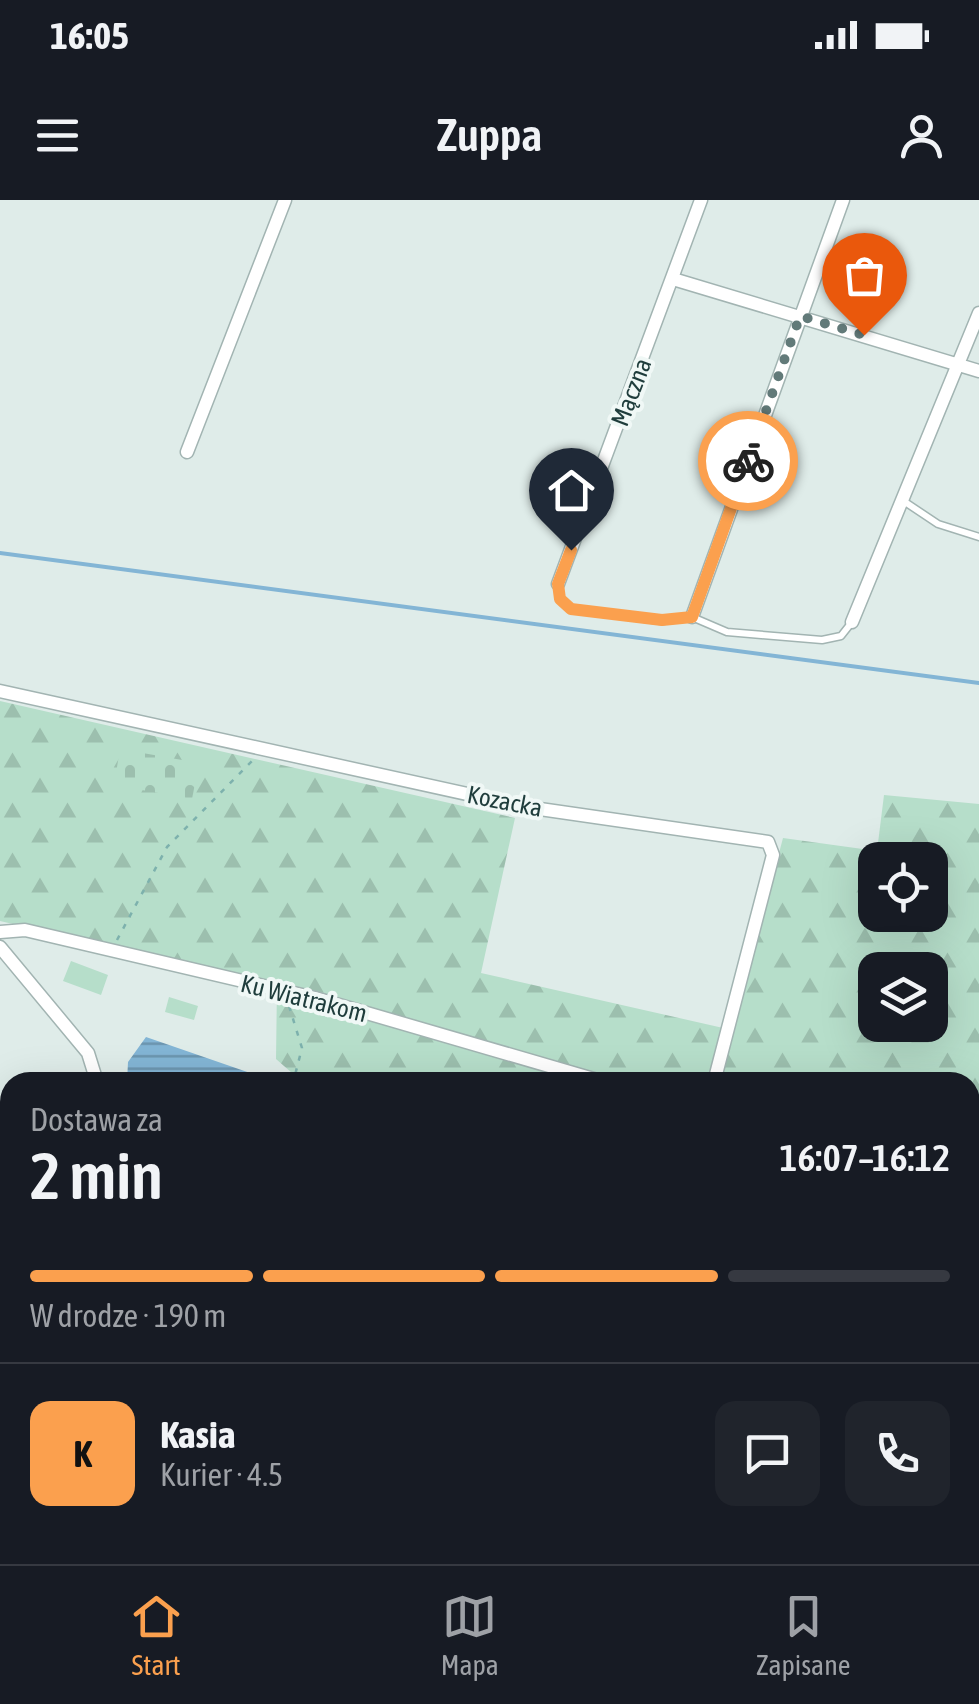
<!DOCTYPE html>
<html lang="pl">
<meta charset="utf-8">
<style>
body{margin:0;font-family:"Asap Condensed",sans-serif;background:#20242c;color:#f1f3f6;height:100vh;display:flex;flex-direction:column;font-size:38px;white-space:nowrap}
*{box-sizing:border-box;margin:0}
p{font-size:32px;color:#9ea1a6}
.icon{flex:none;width:55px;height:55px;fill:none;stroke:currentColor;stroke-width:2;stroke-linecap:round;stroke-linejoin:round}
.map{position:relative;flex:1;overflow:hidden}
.details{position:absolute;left:0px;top:872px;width:980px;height:492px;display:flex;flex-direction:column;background:#171b24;border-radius:30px 30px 0 0;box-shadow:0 10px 40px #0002}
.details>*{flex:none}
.buttons{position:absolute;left:858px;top:642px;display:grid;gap:20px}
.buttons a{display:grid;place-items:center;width:90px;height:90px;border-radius:20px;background:#171b24;box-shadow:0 10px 40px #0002;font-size:50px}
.pin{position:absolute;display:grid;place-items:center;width:85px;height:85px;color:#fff;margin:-102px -42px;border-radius:50% 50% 50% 0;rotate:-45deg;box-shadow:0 0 10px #0007}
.pin .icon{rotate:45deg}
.courier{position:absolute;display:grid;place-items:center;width:100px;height:100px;margin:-50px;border:8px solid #fba04e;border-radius:50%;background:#fff;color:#222;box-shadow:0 2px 12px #0007}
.summary em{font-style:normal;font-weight:600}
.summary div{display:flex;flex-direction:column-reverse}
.summary{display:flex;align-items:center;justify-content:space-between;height:170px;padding:0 30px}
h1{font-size:65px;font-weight:600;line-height:75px}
.bar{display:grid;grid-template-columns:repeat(4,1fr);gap:15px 10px;align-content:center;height:120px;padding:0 30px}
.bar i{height:12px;border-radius:8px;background:#363941}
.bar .current{background:#fba04e}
.bar p{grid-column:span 4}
.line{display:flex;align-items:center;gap:25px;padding:0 30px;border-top:2px solid #363941}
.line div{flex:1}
.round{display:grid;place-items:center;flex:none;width:105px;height:105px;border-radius:20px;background:#20242c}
.status{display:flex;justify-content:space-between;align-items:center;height:70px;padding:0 50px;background:#171b24;direction:ltr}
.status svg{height:28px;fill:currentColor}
header{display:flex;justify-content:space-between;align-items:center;height:130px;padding:0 30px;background:#171b24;font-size:45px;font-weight:600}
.menu{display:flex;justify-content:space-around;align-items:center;height:140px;border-top:2px solid #363941;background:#171b24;font-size:28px;color:#9ea1a6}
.menu a{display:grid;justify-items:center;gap:5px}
.menu .current{color:#fba04e}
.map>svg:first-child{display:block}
.forest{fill:url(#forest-firs);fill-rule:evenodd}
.cemetery{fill:url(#cemetery-stones)}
.green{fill:#b6deca}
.water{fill:url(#water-rules)}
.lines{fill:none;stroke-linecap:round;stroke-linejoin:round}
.stream{stroke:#83b5d5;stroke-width:4}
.service-casing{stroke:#a2b4b2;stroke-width:9}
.minor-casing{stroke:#a2b4b2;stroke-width:15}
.path{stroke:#7db1ad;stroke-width:2.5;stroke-dasharray:5 8;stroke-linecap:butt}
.service{stroke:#fff;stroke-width:6}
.minor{stroke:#fff;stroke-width:12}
.done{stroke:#627a79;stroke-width:10;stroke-dasharray:0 18}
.route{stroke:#fba04e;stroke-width:12}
.labels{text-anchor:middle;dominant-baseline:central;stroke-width:8;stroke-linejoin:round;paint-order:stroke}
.street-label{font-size:25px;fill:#1f3d3c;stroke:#f0f8f6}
</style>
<div class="status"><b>16:05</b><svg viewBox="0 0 49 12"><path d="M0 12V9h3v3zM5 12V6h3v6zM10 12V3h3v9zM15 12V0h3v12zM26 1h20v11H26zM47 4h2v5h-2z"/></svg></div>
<header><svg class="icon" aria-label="menu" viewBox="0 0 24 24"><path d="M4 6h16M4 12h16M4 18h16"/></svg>Zuppa<svg class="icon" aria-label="person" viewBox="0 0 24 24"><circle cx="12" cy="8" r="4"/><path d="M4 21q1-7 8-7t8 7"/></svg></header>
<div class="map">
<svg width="979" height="1364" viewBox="0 0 979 1364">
<defs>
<pattern id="forest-firs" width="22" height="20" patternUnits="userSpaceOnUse" patternTransform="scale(2.5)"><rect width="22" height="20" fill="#b6deca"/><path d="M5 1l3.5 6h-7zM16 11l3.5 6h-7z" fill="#9cbfae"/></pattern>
<pattern id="cemetery-stones" width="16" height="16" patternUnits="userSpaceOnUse" patternTransform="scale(2.5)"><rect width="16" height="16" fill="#b6deca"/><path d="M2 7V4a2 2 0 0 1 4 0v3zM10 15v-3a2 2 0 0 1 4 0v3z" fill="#9cbfae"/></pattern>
<pattern id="water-rules" width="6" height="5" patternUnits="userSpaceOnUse" patternTransform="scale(2.5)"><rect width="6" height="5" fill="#83b5d5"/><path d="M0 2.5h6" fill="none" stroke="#6b94ae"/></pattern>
</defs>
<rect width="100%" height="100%" fill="#dfece9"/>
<!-- forest -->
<path class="forest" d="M0,501l515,117 -34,155 251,57 51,-192 94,13 7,-56 95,9v378l-9,-2v-98h-654l-24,-9 -16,-14 1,-74 -277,-64zM875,660h55v55h-55zM875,770h55v55h-55z
M232,1355h651l23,9h-649z"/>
<!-- cemetery -->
<path class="cemetery" d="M120,549l79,14 -7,36 -78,-14z"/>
<!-- green -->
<path class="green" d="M71,761l37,14 -7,20 -38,-14z
M169,797l29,9 -4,14 -29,-8z"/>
<!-- water -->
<path class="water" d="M146,837l130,45h-149l1,-20z
M10,1229v89l-10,9v-89z"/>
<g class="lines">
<!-- stream -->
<path class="stream" d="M0,353l979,130"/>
<!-- service casing -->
<g class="service-casing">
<path id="service" d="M905,302l33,22 41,13
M559,385l1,14 11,10 91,12 30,-4 35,15 95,8 19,-4 11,-14
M0,1346l10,-10"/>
</g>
<!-- minor casing -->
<g class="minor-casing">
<path id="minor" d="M673,79l306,92
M187,252l98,-252
M558,384l143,-384
M692,417l151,-417
M852,422l127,-309
M0,491l526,116 242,35 5,13 -59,227
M0,732l25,-2 290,68 289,84
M0,747l88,106 9,29
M970,989l9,3
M970,1296l9,-7
M81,1364l1,-9
M935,1364l4,-9"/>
</g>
<!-- path -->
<path class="path" d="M117,740l50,-93 85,-86
M289,806l13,42 -8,31 10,3
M0,1121l10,2
M970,1168l9,4"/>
<!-- service -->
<use href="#service" class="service"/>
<!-- minor -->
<use href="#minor" class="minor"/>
</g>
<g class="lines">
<!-- done -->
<path class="done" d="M748,261l52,-145 64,19"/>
<!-- route -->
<path class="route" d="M571,350l-13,34 2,15 11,10 91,11 30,-3 56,-156"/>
</g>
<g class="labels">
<!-- street labels -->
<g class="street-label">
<text transform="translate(631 192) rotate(-69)">Mączna</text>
<text transform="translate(505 601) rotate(11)">Kozacka</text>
<text transform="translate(304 798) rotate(14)">Ku Wiatrakom</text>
</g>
</g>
</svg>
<div class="buttons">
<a><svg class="icon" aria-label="locate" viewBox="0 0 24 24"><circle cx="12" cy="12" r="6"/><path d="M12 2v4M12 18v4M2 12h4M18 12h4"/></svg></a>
<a><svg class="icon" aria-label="layers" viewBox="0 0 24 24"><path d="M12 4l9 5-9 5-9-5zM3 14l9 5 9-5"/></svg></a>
</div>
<div class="pin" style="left:864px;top:135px;background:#ea580c"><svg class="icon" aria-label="bag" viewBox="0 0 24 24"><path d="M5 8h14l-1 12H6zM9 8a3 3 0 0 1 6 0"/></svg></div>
<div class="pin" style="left:571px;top:350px;background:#1f2937"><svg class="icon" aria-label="home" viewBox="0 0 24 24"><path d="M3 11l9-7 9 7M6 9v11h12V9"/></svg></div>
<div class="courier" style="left:748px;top:261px"><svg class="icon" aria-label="bike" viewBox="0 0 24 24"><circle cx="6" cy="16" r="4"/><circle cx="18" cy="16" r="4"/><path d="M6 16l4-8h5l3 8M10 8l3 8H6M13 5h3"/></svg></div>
<section class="details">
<div class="summary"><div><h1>2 min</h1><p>Dostawa za</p></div><em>16:07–16:12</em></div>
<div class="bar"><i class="current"></i><i class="current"></i><i class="current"></i><i></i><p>W drodze · 190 m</p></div>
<div class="line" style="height:180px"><b class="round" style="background:#fba04e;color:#111">K</b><div><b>Kasia</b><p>Kurier · 4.5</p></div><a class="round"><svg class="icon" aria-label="chat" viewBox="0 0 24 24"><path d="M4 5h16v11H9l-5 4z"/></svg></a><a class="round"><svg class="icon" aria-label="phone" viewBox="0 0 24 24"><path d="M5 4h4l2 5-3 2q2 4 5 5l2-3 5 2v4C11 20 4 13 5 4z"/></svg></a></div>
</section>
</div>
<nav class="menu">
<a class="current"><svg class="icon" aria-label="home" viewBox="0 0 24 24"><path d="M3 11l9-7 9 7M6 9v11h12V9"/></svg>Start</a>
<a><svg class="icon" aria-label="map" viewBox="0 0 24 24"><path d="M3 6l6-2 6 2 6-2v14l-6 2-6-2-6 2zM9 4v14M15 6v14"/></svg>Mapa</a>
<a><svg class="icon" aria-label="saved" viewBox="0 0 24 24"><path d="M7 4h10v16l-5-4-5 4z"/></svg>Zapisane</a>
</nav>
